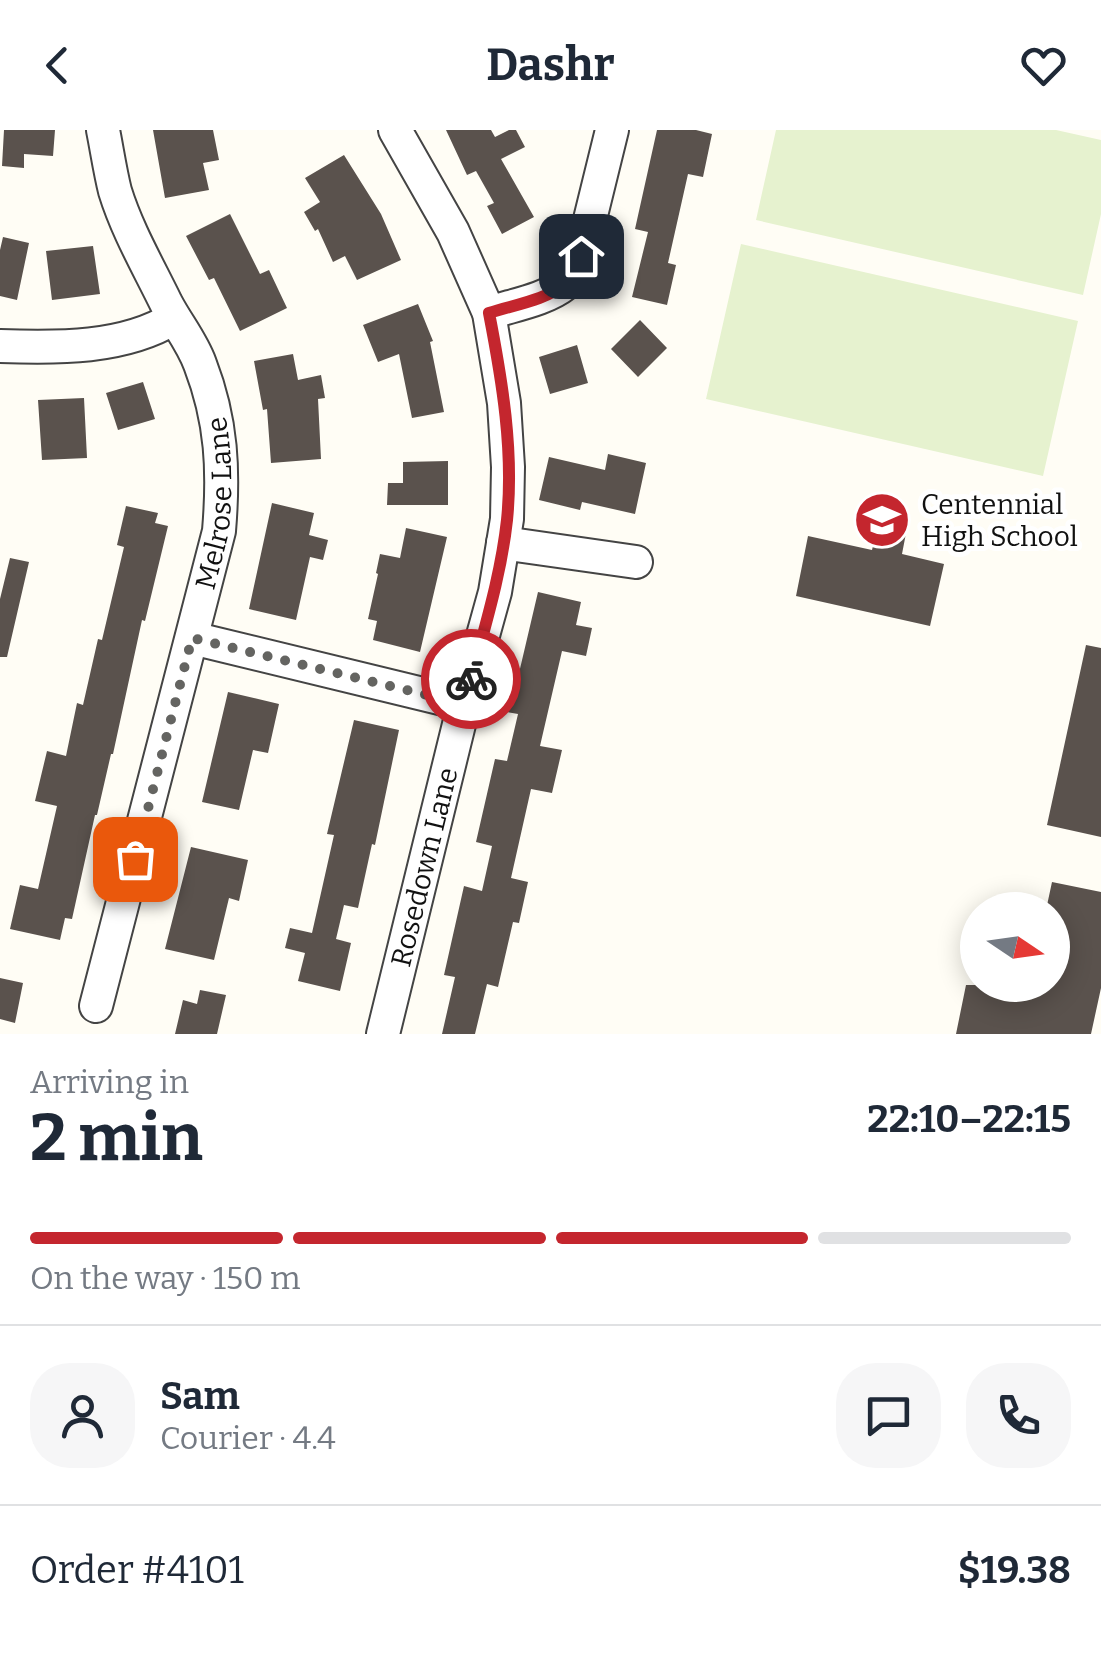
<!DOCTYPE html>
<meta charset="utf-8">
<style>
body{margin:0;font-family:Bitter,serif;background:#f6f6f7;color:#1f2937;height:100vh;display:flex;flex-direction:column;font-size:38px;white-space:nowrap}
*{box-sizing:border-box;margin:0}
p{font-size:32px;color:#747a83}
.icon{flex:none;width:55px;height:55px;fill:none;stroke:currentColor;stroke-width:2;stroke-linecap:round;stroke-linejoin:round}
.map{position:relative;height:904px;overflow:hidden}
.drawer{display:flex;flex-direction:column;background:#fff;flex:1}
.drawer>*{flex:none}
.needle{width:65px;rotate:103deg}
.fabs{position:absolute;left:960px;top:762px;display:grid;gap:20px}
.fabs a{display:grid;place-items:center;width:110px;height:110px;border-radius:50%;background:#fff;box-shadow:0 5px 25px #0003;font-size:50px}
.pin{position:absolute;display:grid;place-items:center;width:85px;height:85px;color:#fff;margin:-42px;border-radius:20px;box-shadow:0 5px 15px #0006}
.courier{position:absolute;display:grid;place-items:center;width:100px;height:100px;margin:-50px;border:8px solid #c4262e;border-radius:50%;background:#fff;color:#222;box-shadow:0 2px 12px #0007}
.overview em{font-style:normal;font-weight:700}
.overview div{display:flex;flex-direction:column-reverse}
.overview{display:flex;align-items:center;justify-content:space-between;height:170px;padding:0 30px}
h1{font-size:65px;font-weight:700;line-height:75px}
.bar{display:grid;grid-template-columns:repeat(4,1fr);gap:15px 10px;align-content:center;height:120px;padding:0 30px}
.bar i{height:12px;border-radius:8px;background:#e0e1e3}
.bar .on{background:#c4262e}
.bar p{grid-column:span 4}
.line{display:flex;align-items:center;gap:25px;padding:0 30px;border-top:2px solid #e0e1e3}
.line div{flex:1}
.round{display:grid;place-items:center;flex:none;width:105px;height:105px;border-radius:40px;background:#f6f6f7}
header{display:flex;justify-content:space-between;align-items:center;height:130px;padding:0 30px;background:#fff;font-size:45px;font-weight:700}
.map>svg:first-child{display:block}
.pitch{fill:#e6f2cf}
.building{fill:#5a524d}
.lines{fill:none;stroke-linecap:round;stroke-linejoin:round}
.minor-casing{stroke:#444;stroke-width:36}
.minor{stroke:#fff;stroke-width:32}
.done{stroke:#646461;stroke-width:10;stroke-dasharray:0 18}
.route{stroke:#c4262e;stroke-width:12}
.labels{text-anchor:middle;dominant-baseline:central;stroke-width:10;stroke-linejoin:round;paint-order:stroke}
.street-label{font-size:28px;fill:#111;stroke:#fff}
.poi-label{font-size:28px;fill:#111;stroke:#fff;text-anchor:start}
</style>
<header><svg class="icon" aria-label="back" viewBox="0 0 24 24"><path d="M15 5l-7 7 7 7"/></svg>Dashr<svg class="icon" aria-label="heart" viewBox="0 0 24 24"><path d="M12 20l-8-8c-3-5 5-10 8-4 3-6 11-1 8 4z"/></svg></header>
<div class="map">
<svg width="1101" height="904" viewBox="0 0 1101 904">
<rect width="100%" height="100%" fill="#fffdf5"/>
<!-- pitch -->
<path class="pitch" d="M776,0h280l45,10v74l-18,81 -327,-75z
M741,114l337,77 -35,155 -337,-77z"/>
<!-- building -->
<path class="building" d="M4,0h51l-2,26 -29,-2v14l-22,-2z
M153,0h60l6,30 -16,3 6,27 -44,8z
M446,0h45l4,7 14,-7h7l9,17 -24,12 33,58 -32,17 -15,-28 7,-3 -18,-32 -9,4z
M657,0h39l16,4 -9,43 -15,-3 -20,89 8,2 -9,40 -35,-8 16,-65 -13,-3z
M344,25l37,59 20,46 -44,20 -12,-24 -12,6 -15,-33 -3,2 -11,-19 16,-10 -15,-24z
M230,84l30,60 9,-4 18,38 -47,23 -26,-53 -5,2 -23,-44z
M3,107l26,6 -12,57 -17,-4v-46z
M93,116l7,48 -48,6 -6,-49z
M418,174l15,37 -3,1 14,70 -32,6 -13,-64 -21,8 -15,-37z
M640,190l27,28 -29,29 -27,-28z
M577,215l11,38 -38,11 -11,-37z
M293,224l5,26 23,-5 4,23 -7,1 3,60 -50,4 -4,-54 -4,1 -9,-49z
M143,252l12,37 -37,11 -12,-37z
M84,268l3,60 -45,2 -4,-60z
M608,324l38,9 -11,51 -53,-12 -2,8 -41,-10 10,-43 56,13z
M448,331v44h-61l1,-22h15v-21z
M272,373l42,10 -5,22 19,5 -5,20 -13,-3 -14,63 -47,-11z
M126,376l32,7 -3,10 13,3 -23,95 -3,-1 -29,134h-2l-14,61h-2l-23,104 -7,-1 -5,22 -50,-11 10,-44 18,4 19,-83 -22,-5 12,-50 19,5 11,-53 6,2 15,-66 4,1 22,-93 -7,-2z
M879,391l28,7 -5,26 42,10 -14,62 -134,-30 12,-60 64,14z
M406,398l41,9 -27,115 -47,-12 4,-19 -9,-2 10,-45 -2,-1 4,-19 20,4z
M10,428l19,4 -22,95h-7v-58z
M538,462l43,10 -5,23 16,3 -6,28 -24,-5 -22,95 22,4 -10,43 -21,-4 -20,89 17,4 -9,41 -6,-1 -15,65 -11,-3 -12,50h-33l13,-57 -11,-2 20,-89 18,5 10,-45 -16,-4 19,-83 12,2 11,-47 -11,-2 9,-40 3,1z
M1086,515l15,3v189l-54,-12z
M228,562l51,12 -11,49 -15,-3 -14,60 -37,-8z
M354,590l45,10 -24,115 -3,-1 -14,64 -14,-3 -8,34 15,4 -11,48 -42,-10 7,-28 -20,-5 5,-20 22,5 22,-98 -7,-1z
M191,717l57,13 -9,41 -10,-3 -15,62 -49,-11z
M1052,752l49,10v96l-10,46h-135l10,-49h86v-75h-6z
M0,848l23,5 -8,40 -15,-4z
M200,860l26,5 -9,39h-42l8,-34 14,4z"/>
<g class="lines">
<!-- minor casing -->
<g class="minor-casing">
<g id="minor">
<path d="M489,183c24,-8 56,-13 76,-29 9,-7 12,-18 16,-28l31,-126"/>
<path d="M0,216c57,2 124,3 174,-28"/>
<path d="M503,413l133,19"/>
<path d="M192,508l272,66"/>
<path id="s1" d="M96,876l123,-475c5,-60 3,-110 -19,-167 -8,-22 -23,-40 -34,-61 -18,-37 -39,-73 -51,-112 -5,-20 -8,-41 -12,-61"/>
<path id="s2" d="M383,904l81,-330 31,-112 12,-73 1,-52 -4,-64 -15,-90 -36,-81 -58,-102"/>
</g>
</g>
<!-- minor -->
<use href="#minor" class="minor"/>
</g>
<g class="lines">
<!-- done -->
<path class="done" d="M135,729l57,-221 272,66 7,-25"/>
<!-- route -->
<path class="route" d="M471,549c14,-53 30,-104 36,-159 7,-69 -5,-140 -18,-207 24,-8 57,-13 76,-29 9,-7 12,-18 16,-28"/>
</g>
<!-- icons -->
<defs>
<g id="school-disc" transform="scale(2.875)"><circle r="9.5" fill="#c4262e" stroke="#fff"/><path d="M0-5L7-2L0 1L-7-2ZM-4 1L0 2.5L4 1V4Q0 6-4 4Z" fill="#fff"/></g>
</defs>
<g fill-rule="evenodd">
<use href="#school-disc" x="882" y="390"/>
</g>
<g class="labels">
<!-- street labels -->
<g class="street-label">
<text stroke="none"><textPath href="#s1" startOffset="518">Melrose Lane</textPath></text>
<text stroke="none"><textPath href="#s2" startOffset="172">Rosedown Lane</textPath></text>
</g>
<!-- poi labels -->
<g class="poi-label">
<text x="921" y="374">Centennial<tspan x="921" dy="32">High School</tspan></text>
</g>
</g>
</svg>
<div class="fabs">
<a><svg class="needle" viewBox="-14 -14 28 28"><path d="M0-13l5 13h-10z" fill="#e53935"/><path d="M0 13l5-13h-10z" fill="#747a83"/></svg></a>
</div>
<div class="pin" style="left:135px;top:729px;background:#ea580c"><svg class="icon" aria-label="bag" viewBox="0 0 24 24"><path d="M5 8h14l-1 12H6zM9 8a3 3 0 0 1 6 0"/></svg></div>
<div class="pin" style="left:581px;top:126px;background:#1f2937"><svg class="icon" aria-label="home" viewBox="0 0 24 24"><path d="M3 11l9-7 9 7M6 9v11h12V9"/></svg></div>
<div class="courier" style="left:471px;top:549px"><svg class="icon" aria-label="bike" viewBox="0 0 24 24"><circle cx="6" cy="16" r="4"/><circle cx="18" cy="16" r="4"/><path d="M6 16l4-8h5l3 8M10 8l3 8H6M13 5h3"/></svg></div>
</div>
<section class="drawer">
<div class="overview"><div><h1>2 min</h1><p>Arriving in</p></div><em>22:10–22:15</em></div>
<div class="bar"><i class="on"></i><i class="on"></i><i class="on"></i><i></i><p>On the way · 150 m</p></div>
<div class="line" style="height:180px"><a class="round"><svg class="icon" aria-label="person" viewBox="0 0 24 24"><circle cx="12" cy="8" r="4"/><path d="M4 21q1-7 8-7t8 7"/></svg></a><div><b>Sam</b><p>Courier · 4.4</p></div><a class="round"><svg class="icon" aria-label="chat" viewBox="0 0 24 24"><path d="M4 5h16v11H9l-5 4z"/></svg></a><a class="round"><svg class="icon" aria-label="phone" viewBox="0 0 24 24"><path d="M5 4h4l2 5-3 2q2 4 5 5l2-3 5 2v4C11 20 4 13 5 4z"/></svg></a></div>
<div class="line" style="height:130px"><div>Order #4101</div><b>$19.38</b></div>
</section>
